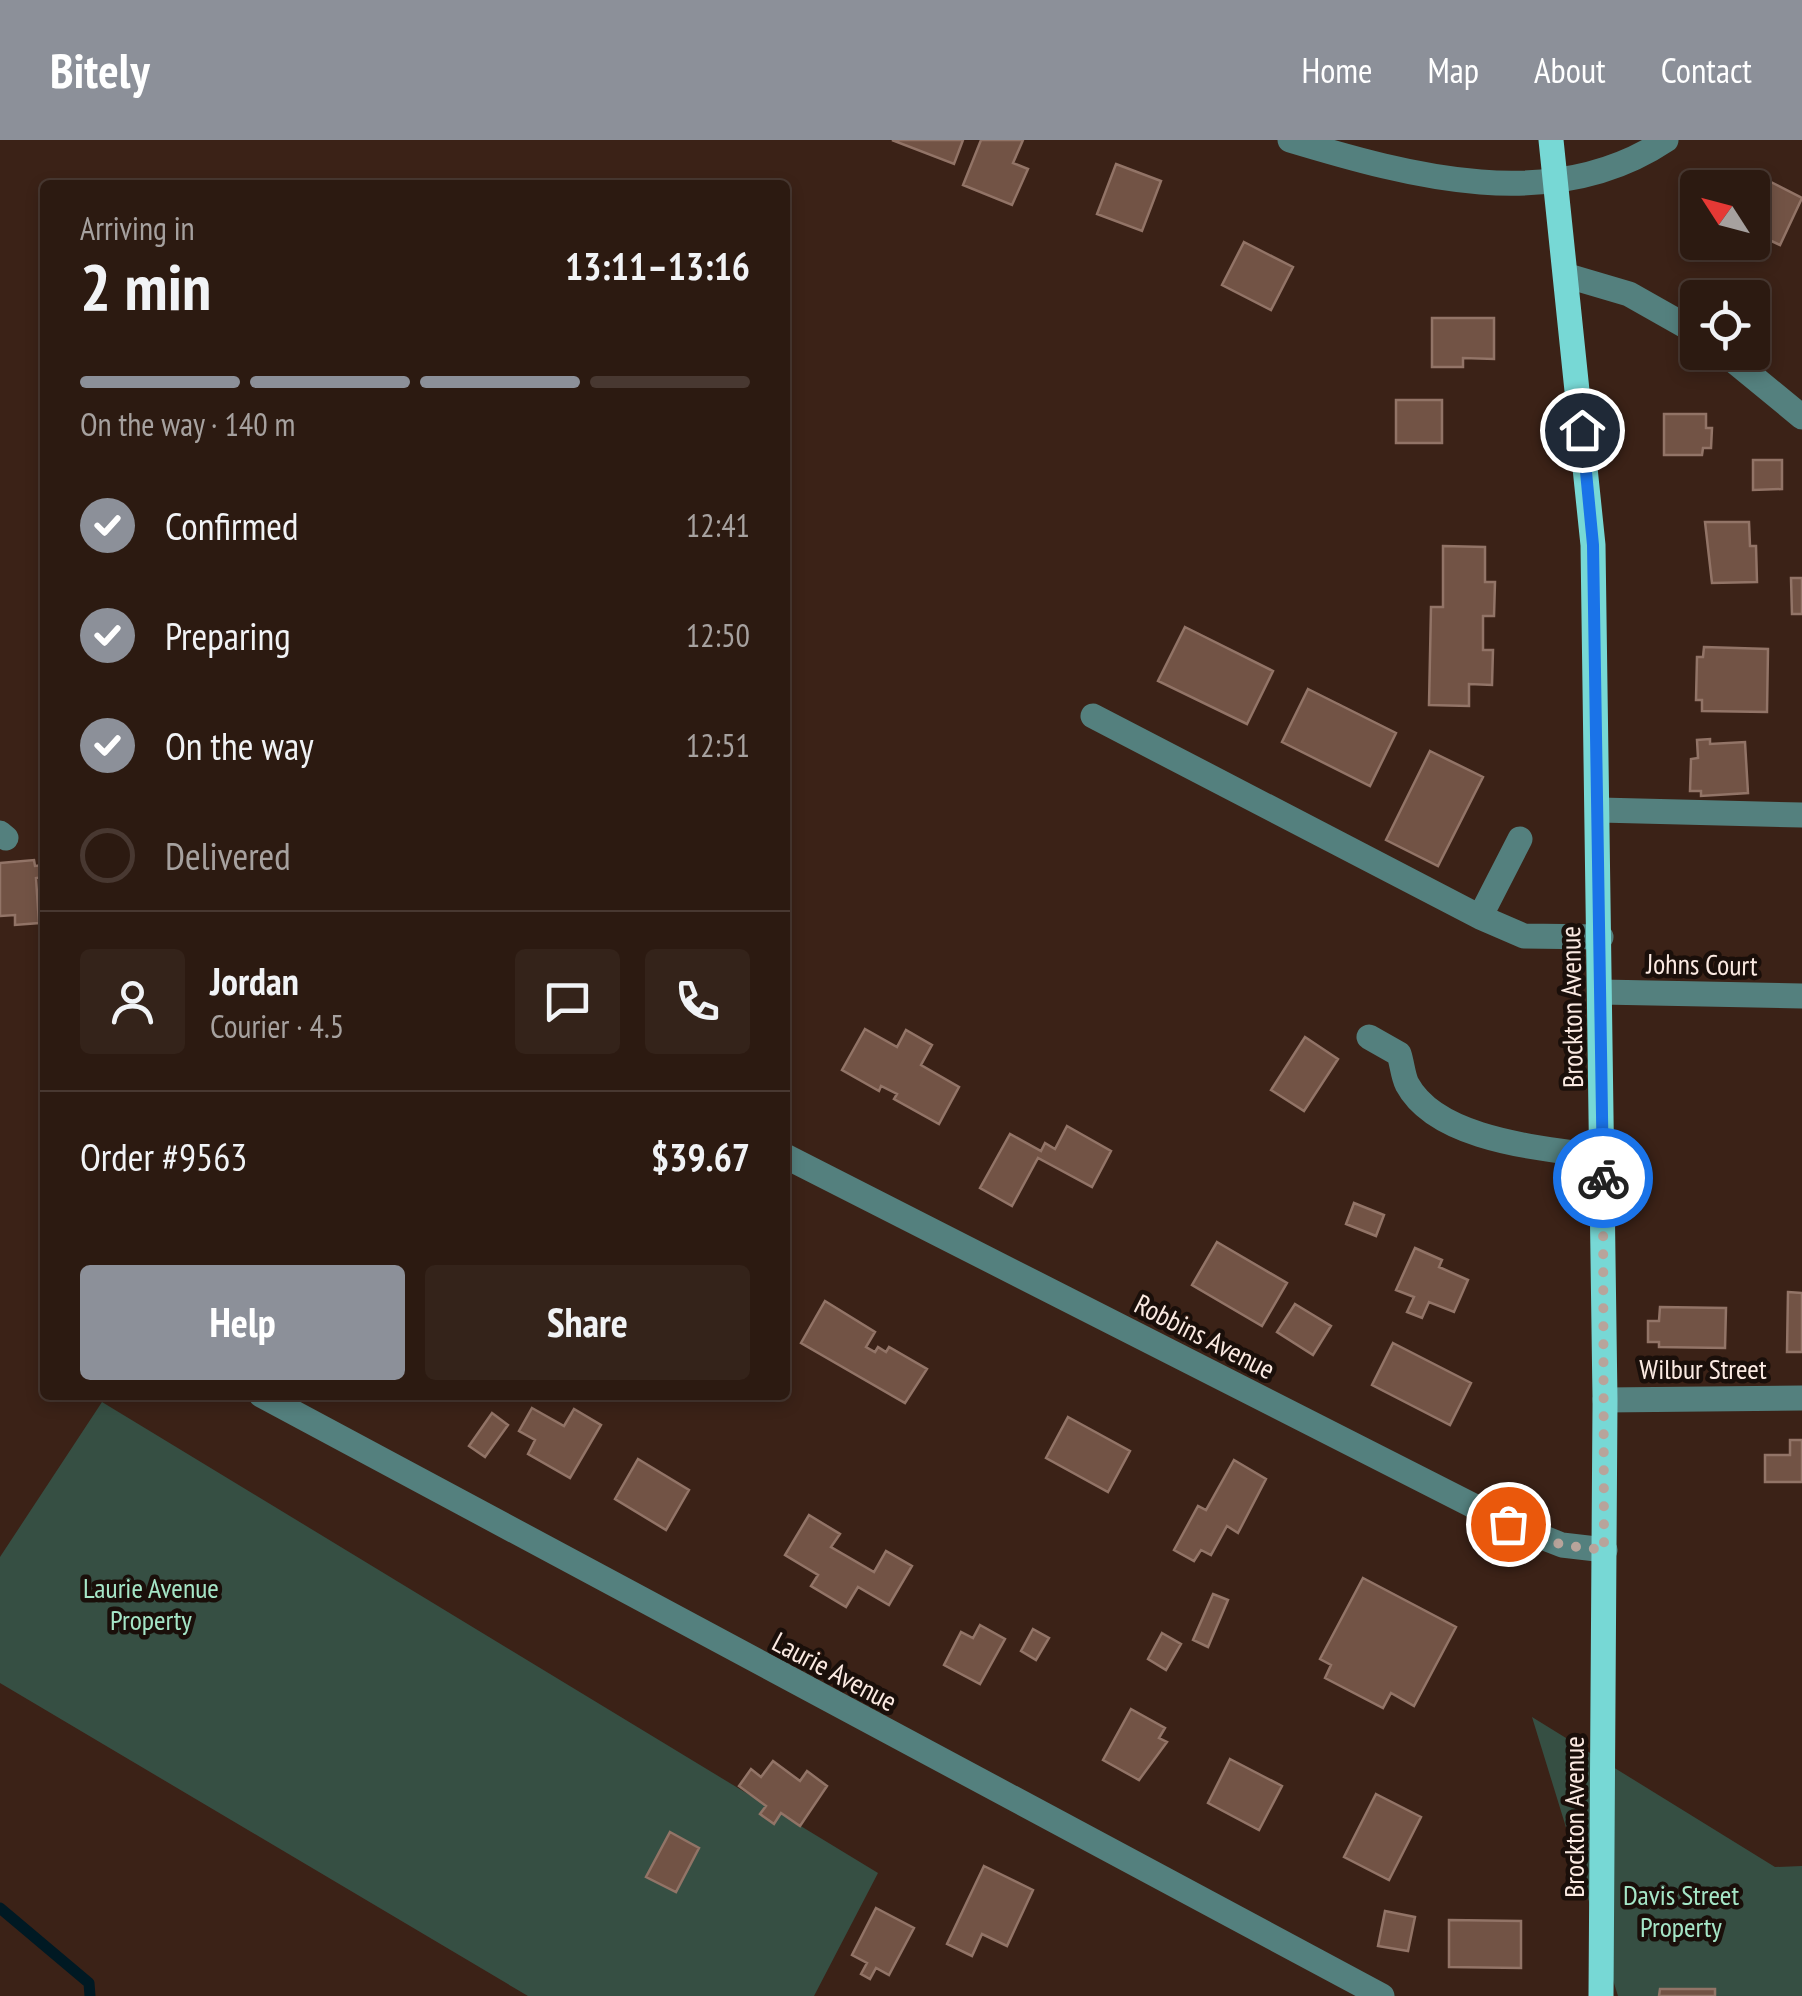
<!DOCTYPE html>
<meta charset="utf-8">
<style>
body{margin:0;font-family:"PT Sans Narrow",sans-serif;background:#34231a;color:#f1f3f6;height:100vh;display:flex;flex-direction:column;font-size:38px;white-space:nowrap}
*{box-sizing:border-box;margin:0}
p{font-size:32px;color:#a6a19f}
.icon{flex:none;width:55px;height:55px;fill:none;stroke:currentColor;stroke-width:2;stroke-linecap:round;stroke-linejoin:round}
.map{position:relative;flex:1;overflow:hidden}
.sheet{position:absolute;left:40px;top:40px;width:750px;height:1220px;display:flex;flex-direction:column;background:#2c1a11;border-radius:10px;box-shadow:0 5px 15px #0003,0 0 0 2px #483831}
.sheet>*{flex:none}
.needle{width:65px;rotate:306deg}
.fabs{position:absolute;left:1680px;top:30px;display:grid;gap:20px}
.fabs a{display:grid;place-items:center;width:90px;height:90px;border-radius:10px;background:#2c1a11;box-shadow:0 5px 15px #0003,0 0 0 2px #483831;font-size:50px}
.pin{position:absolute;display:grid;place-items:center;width:85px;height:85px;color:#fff;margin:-42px;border:5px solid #fff;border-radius:50%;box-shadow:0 2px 10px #0007}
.courier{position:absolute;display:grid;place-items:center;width:100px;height:100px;margin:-50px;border:8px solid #1a73e8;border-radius:50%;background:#fff;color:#222;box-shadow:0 2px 12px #0007}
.headline em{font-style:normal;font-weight:700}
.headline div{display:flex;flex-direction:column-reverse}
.headline{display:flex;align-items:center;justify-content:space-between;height:170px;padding:0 40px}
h1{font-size:65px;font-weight:700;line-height:75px}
.bar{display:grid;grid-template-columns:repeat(4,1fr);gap:15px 10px;align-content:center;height:120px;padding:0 40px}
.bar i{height:12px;border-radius:8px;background:#483831}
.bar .on{background:#8c9099}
.bar p{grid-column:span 4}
.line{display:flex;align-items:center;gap:25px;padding:0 40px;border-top:2px solid #483831}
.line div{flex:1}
.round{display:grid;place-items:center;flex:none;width:105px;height:105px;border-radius:10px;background:#34231a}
ol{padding:0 40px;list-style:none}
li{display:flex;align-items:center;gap:30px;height:110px}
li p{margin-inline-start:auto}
li .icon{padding:10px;border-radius:50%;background:#8c9099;color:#fff;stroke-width:4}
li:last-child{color:#a6a19f}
li i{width:55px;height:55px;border:5px solid #483831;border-radius:50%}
.action{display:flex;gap:20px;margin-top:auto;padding:20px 40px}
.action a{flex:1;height:115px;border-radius:10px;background:#8c9099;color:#fff;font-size:40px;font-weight:700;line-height:115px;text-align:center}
.action a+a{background:#34231a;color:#f1f3f6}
header{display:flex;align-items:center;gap:60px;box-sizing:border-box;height:140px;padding:0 50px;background:#8c9099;color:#fff}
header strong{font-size:48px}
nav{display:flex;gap:55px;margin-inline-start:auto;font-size:35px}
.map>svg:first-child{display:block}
.green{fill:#364f43}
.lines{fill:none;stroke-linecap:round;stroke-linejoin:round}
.stream{stroke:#001923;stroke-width:11}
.building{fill:#725345;stroke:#927467;stroke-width:2.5}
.minor{stroke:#54807e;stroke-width:25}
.major{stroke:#77d8d5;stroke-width:25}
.done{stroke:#b8a49b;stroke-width:10;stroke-dasharray:0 18}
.route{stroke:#1a73e8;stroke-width:12}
.labels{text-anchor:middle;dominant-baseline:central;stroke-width:9;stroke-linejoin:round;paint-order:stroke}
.street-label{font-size:28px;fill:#fbeae2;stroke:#1a0f0a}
.park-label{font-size:28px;fill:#a5e6c7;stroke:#1a0f0a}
</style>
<header>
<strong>Bitely</strong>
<nav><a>Home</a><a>Map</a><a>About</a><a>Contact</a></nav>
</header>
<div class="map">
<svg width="1802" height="1856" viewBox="0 0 1802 1856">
<rect width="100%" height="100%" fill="#3b2217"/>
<!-- green -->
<path class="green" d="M102,1262l776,471 -64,123h-286l-528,-313v-126z
M1532,1577l243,150 27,-1v130h-184z"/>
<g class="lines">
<!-- stream -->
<path class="stream" d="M0,1768l89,75 1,13"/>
</g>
<!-- building -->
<path class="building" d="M892,0h71l-9,24z
M981,0h42l-10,23 15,6 -16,36 -49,-20z
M1116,24l45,17 -19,50 -45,-17z
M1765,39l37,19 -22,47 -28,-13v-28z
M1244,102l49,25 -22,43 -49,-25z
M1432,178h62v41l-31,-1v9h-31z
M1396,260h46v43h-46z
M1664,274h42v14h6l-1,20h-8l-1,7h-38z
M1753,320h29v29l-29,1z
M1705,382h44l1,24h6l1,36 -45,1z
M1443,406l42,1v35h10l-1,34h-11v34h10l-1,35 -23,-1v22l-40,-1 2,-98h12z
M1791,438h11v36h-10z
M1185,487l88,44 -26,53 -89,-43z
M1704,507l64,2 -1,63 -65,-1v-11h-6l1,-43h6z
M1308,549l88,44 -26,53 -88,-44z
M1710,599v5l35,-2 3,51 -47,3v-5h-11l1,-32 7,-1 -1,-18z
M1430,611l53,26 -45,89 -52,-26z
M34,720l1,6 10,-1v12l-9,1 3,45 -24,2v-10l-15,1v-53z
M865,889l32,18 9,-17 26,15 -11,20 38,22 -20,37 -45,-25 3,-5 -16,-8 -2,5 -37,-21z
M1305,897l33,22 -34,52 -33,-21z
M1067,986l44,25 -19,36 -54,-29 -26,48 -32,-18 30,-54 31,17 4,-8 10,6z
M1354,1063l30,12 -8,21 -30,-12z
M1217,1102l70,41 -25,43 -70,-41z
M1415,1108l27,12 -3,7 29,13 -14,32 -25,-10 -7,16 -15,-6 7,-15 -18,-7z
M1788,1152l14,1v59h-15z
M825,1161l50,31 -9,15 9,5 3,-5 8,5 3,-5 38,22 -22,34 -104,-60z
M1295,1164l36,22 -18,29 -36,-23z
M1660,1167l66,1 -1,40 -66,-1v-5h-11v-21h11z
M1393,1203l78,40 -21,42 -78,-40z
M532,1268l32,18 10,-17 27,16 -31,53 -42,-24 7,-14 -16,-9z
M492,1273l16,12 -23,32 -16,-11z
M1068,1277l62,34 -22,41 -62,-34z
M1790,1300h12v42h-37v-27h25z
M638,1319l51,31 -23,40 -51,-31z
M1234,1320l32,19 -28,54 -11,-7 -16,29 -10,-5 -7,11 -20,-11 24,-44 8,4z
M809,1375l31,19 -9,13 43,25 12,-21 26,15 -23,39 -31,-18 -12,20 -35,-21 7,-11 -33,-20z
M1363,1438l93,49 -42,79 -23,-13 -8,15 -58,-30 6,-13 -11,-6z
M1213,1454l15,6 -20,47 -15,-7z
M980,1485l25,14 -25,45 -36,-19 17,-33 12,6z
M1033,1489l16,9 -13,22 -15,-9z
M1162,1493l19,11 -15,26 -18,-11z
M1131,1569l34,19 -6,10 8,4 -28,38 -36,-20z
M1230,1619l52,27 -23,44 -51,-27z
M773,1621l27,20 7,-10 20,15 -27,40 -19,-13 -7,11 -14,-10 6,-8 -27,-20 12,-17 10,8z
M1376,1654l45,23 -32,63 -45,-23z
M670,1692l29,16 -23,44 -30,-15z
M984,1726l49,24 -26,56 -25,-12 -10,22 -25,-12z
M876,1768l38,20 -25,47 -13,-7 -6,11 -9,-5 6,-11 -15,-8z
M1385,1771l30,6 -7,34 -30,-5z
M1449,1780l72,1v47l-72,-1z
M1660,1849h55v7h-56z"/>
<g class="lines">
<!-- minor -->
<path class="minor" d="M1290,0c120,36 263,76 376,0
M1568,136l61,18 69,39
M1723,212l79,65
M1093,576l387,201 44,19 77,1
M1600,670l202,5
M0,693l6,5
M1480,777l40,-78
M1601,852l201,4
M1369,897l30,17c3,9 4,22 8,30 31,58 139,64 196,73
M785,1016l724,368 53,21 43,5
M261,1255l1121,601
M1605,1260l197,-2"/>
<!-- major -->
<path class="major" d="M1551,0l42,405 12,855 -4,596"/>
</g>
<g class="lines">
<!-- done -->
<path class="done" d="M1508,1384l54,21 42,5 -1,-372"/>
<!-- route -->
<path class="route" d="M1582,290l11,115 10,633"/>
</g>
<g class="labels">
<!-- street labels -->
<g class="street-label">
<text transform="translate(1702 824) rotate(1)">Johns Court</text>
<text transform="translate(1571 867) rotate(-91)">Brockton Avenue</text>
<text transform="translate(1205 1196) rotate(27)">Robbins Avenue</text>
<text x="1703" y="1228">Wilbur Street</text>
<text transform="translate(835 1531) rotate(28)">Laurie Avenue</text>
<text transform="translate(1573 1677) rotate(-90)">Brockton Avenue</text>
</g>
<!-- park labels -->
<g class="park-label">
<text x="151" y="1447">Laurie Avenue<tspan x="151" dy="32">Property</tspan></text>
<text x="1681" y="1754">Davis Street<tspan x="1681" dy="32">Property</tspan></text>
</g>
</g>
</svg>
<div class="fabs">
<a><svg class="needle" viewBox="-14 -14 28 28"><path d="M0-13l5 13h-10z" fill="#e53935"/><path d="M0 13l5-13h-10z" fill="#a6a19f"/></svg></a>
<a><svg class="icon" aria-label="locate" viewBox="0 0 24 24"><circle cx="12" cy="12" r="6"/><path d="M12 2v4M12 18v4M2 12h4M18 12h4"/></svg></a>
</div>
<div class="pin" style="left:1508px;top:1384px;background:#ea580c"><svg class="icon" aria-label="bag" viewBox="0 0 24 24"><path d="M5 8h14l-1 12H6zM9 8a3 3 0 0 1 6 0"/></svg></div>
<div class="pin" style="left:1582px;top:290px;background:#1f2937"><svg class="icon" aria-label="home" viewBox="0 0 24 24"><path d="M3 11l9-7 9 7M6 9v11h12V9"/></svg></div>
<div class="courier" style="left:1603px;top:1038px"><svg class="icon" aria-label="bike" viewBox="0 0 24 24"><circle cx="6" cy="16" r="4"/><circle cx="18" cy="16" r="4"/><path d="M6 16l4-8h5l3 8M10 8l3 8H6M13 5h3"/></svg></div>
<section class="sheet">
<div class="headline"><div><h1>2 min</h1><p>Arriving in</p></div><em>13:11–13:16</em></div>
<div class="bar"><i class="on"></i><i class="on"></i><i class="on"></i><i></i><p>On the way · 140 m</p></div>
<ol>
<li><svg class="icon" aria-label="check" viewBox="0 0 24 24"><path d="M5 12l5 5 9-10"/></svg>Confirmed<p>12:41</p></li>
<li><svg class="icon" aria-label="check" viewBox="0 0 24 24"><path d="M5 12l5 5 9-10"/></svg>Preparing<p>12:50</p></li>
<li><svg class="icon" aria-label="check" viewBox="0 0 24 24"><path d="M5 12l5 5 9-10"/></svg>On the way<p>12:51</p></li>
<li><i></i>Delivered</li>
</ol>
<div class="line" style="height:180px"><a class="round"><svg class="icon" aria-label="person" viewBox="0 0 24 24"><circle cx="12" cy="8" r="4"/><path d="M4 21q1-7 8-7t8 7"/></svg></a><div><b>Jordan</b><p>Courier · 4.5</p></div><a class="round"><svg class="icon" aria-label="chat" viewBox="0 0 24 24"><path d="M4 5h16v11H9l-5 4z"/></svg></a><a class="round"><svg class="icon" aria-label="phone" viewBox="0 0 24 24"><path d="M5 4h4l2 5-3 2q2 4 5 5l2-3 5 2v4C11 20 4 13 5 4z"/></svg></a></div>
<div class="line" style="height:130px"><div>Order #9563</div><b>$39.67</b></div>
<div class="action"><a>Help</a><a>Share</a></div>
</section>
</div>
